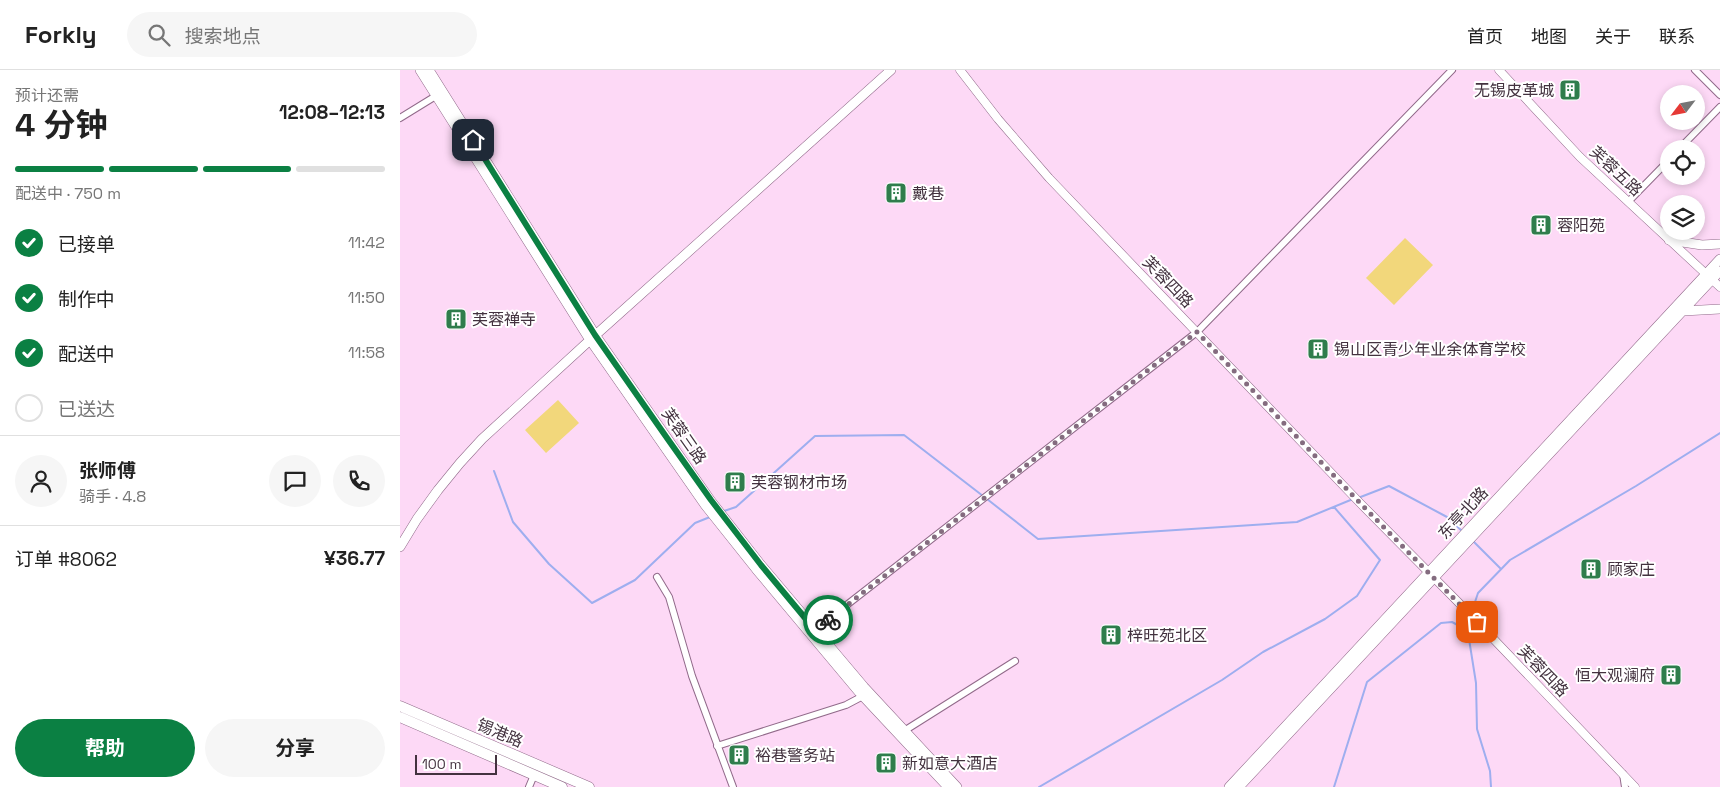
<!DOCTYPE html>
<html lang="zh">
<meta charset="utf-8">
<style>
body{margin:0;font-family:"Space Grotesk","Noto Sans SC",sans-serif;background:#f6f6f6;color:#222;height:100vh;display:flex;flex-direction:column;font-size:19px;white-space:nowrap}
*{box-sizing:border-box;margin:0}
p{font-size:16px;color:#767676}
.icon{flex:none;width:28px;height:28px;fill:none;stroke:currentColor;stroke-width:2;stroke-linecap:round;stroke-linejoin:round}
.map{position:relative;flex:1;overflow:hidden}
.panel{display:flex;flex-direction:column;background:#fff;width:400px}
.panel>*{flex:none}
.needle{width:32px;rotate:238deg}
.tools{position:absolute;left:1260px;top:15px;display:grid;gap:10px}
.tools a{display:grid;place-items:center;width:45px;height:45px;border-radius:50%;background:#fff;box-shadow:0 2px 8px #0003;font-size:25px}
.scale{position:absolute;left:15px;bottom:12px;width:82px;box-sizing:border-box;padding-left:5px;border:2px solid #43323f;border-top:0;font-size:14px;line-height:18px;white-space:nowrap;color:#43323f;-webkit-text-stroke:4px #fff;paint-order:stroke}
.pin{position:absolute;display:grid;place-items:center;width:42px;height:42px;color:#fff;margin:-21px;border-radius:10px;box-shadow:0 2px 8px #0006}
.courier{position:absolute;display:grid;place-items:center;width:50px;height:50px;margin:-25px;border:4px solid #0b8043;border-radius:50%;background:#fff;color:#222;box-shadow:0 1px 6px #0007}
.headline em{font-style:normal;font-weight:700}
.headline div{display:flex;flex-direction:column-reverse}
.headline{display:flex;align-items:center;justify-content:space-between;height:85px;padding:0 15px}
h1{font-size:32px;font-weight:700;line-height:38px}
.bar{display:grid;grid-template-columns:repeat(4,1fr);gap:8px 5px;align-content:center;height:60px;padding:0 15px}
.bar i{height:6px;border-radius:4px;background:#e0e0e0}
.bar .current{background:#0b8043}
.bar p{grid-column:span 4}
.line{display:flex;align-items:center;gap:12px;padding:0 15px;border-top:1px solid #e0e0e0}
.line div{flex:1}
.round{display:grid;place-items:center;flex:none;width:52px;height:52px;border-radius:26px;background:#f6f6f6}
ol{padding:0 15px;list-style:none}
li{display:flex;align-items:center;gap:15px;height:55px}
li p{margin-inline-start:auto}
li .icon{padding:5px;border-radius:50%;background:#0b8043;color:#fff;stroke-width:4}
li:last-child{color:#767676}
li i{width:28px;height:28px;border:2px solid #e0e0e0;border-radius:50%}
.primary-button{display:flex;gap:10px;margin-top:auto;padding:10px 15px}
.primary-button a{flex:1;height:58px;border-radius:30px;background:#0b8043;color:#fff;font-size:20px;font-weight:700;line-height:58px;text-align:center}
.primary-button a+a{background:#f6f6f6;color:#222}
header{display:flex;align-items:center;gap:30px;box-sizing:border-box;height:70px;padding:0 25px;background:#fff;border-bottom:1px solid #e0e0e0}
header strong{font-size:24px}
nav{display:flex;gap:28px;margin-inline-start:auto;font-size:18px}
.search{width:350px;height:45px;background:#f6f6f6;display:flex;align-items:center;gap:12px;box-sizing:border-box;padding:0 18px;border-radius:28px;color:#767676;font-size:19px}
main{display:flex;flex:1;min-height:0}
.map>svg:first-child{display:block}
.green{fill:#f2d77b}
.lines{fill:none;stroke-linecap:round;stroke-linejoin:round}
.stream{stroke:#9eaeef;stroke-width:2}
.minor-casing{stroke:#916a8a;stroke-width:8}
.tertiary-casing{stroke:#916a8a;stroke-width:9}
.secondary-casing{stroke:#916a8a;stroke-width:10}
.primary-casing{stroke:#916a8a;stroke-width:11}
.minor{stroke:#fff;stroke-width:6}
.tertiary{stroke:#fff;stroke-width:8}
.secondary{stroke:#fff;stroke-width:9}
.primary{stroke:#fff;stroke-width:10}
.done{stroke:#846c7f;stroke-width:5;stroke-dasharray:0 9}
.route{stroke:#0b8043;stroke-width:6}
.labels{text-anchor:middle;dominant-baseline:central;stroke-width:4;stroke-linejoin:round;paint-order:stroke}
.poi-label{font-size:16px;fill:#43323f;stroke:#fff;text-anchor:start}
.street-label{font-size:16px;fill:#43323f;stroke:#fff}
</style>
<header>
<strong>Forkly</strong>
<div class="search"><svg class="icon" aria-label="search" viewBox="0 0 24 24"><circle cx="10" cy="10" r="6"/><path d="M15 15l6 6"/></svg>搜索地点</div>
<nav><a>首页</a><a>地图</a><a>关于</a><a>联系</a></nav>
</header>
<main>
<section class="panel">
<div class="headline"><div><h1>4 分钟</h1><p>预计还需</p></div><em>12:08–12:13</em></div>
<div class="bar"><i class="current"></i><i class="current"></i><i class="current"></i><i></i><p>配送中 · 750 m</p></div>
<ol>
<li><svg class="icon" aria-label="check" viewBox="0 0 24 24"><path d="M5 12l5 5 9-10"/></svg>已接单<p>11:42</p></li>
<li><svg class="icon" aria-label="check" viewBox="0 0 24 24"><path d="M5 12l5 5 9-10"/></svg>制作中<p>11:50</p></li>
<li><svg class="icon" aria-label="check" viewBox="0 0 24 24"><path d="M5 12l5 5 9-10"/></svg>配送中<p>11:58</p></li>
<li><i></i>已送达</li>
</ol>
<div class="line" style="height:90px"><a class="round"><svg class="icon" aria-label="person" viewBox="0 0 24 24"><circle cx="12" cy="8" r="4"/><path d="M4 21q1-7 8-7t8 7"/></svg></a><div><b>张师傅</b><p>骑手 · 4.8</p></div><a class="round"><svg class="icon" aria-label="chat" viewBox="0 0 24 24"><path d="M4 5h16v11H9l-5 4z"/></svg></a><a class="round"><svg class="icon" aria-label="phone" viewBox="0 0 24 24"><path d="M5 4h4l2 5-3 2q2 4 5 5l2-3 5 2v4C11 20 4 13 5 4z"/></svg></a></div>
<div class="line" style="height:65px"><div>订单 #8062</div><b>¥36.77</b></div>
<div class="primary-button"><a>帮助</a><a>分享</a></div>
</section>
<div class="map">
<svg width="1320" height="717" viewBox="0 0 1320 717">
<rect width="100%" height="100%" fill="#fdd9f6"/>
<!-- green -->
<path class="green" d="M1005,168l28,27 -39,40 -28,-27z
M158,330l21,23 -33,30 -21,-23z"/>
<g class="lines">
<!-- stream -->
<path class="stream" d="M94,401l19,51 36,42 43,39 43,-23 60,-57 15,-6
M958,428l31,-12 58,31 15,14
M587,429l51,40 259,-17 56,-23
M324,441l12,-4 79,-71 89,-1 79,61
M1073,471l28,28
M1072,541l6,-18 32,-33 126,-74 84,-53
M1065,559l4,10 7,44 1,46 13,42 1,16
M639,717l183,-107 41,-28 62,-33 32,-23 23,-36 -46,-53
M934,717l33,-105 74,-59 11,-1 13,7 4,-11"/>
<!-- minor casing -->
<g class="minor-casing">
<path id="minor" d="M1295,0l25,25
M0,48l39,-24
M1279,79l41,-42
M1228,132l41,-42
M257,507l12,20 23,79 41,111
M412,562l385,-300 255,-262
M504,661l111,-70
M317,676l129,-41 17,-9
M1223,704l2,13
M129,717l5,-12"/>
</g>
<!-- tertiary casing -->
<g class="tertiary-casing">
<path id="tertiary" d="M560,0l38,49 51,59 311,325 103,104 172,180
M1099,0l81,87 140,130"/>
</g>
<!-- secondary casing -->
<g class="secondary-casing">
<path id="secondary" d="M20,0l170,270 115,165 51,64 103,123 89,95
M29,0l167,266 115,165 50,64 103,122 93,100
M1269,170l33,5 18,-1
M1283,241l37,-2
M0,477l17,-28 21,-29 22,-27 22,-24 108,-99 301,-270
M829,717l491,-528
M839,717l481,-516"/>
</g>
<!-- primary casing -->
<g class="primary-casing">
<path id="primary" d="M0,636l189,81
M0,647l162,70"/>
</g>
<!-- minor -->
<use href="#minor" class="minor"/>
<!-- tertiary -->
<use href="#tertiary" class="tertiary"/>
<!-- secondary -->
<use href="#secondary" class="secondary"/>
<!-- primary -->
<use href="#primary" class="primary"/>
</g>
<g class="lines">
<!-- done -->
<path class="done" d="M428,550l369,-288 163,171 117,119"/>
<!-- route -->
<path class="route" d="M73,70l122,195 72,103 44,62 50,65 54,65 13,-10"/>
</g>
<!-- icons -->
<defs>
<g id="building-square" transform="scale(1.125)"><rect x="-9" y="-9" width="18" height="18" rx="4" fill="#2f7d4c" stroke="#fff"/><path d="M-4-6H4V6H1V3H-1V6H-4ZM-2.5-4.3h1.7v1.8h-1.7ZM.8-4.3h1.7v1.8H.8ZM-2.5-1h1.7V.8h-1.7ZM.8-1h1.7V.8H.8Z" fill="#fff"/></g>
</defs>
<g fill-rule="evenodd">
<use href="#building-square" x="1170" y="20"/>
<use href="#building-square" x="496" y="123"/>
<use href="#building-square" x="1141" y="155"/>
<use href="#building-square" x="56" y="249"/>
<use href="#building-square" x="918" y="279"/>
<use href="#building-square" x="335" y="412"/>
<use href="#building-square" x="1191" y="499"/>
<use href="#building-square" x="711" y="565"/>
<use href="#building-square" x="1271" y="605"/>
<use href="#building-square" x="339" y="685"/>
<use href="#building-square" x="486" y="693"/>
</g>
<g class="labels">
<!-- poi labels -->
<g class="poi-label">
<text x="1154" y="20" text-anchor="end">无锡皮革城</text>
<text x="512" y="123">戴巷</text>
<text x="1157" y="155">蓉阳苑</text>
<text x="72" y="249">芙蓉禅寺</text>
<text x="934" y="279">锡山区青少年业余体育学校</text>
<text x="351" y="412">芙蓉钢材市场</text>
<text x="1207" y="499">顾家庄</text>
<text x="727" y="565">梓旺苑北区</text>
<text x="1255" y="605" text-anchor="end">恒大观澜府</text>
<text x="355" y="685">裕巷警务站</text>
<text x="502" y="693">新如意大酒店</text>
</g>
<!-- street labels -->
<g class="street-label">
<text transform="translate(1216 101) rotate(43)">芙蓉五路</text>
<text transform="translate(768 212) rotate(46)">芙蓉四路</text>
<text transform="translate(284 366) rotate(55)">芙蓉三路</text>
<text transform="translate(1063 443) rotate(-47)">东亭北路</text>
<text transform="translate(1143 601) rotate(46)">芙蓉四路</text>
<text transform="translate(100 663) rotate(23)">锡港路</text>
</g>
</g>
</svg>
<div class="tools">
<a><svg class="needle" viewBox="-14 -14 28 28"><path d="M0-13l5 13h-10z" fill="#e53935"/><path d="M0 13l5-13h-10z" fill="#767676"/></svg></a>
<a><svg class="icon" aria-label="locate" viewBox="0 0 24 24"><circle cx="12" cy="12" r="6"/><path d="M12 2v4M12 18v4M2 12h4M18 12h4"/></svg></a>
<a><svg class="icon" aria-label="layers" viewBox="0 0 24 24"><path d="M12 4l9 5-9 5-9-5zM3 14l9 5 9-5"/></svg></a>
</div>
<div class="scale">100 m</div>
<div class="pin" style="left:1077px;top:552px;background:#ea580c"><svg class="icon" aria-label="bag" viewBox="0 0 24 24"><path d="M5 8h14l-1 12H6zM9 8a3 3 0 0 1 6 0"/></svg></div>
<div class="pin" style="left:73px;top:70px;background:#1f2937"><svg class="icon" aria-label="home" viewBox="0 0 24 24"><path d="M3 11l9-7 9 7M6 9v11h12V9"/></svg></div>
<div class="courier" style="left:428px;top:550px"><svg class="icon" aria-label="bike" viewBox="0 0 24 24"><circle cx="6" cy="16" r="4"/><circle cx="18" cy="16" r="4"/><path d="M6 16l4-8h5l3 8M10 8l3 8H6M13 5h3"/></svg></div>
</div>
</main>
